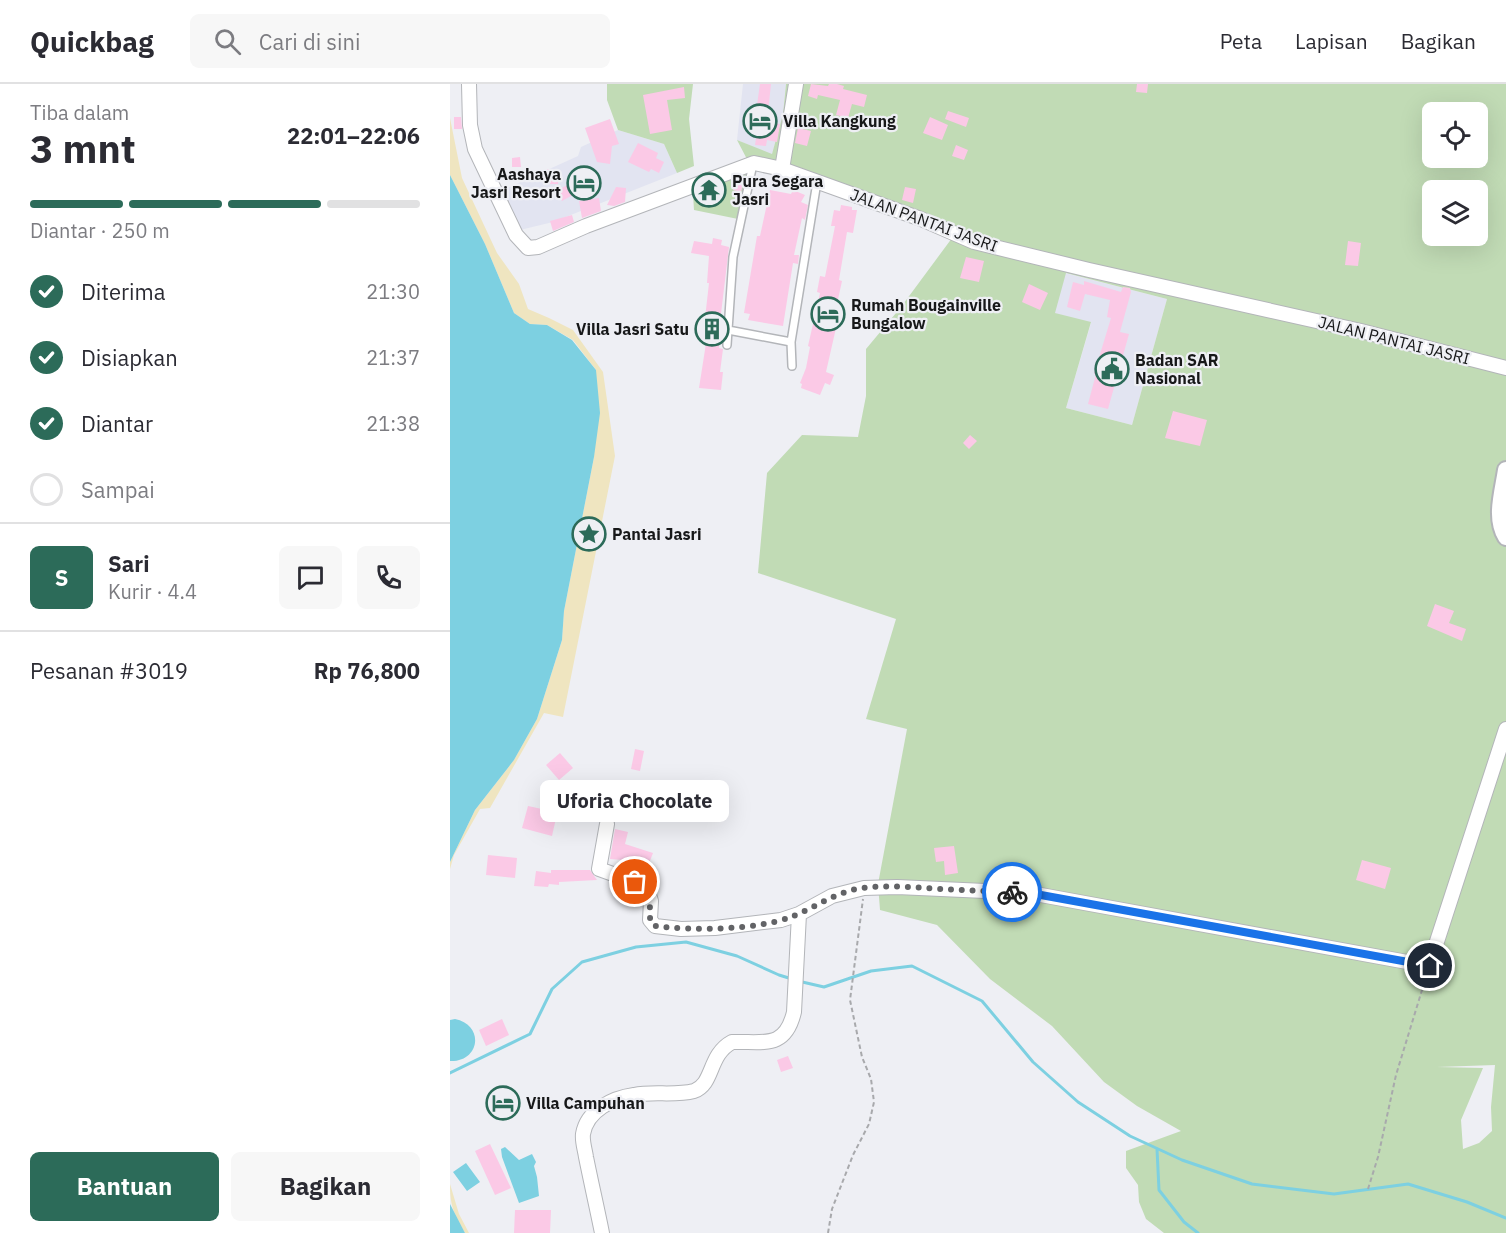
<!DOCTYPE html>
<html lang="id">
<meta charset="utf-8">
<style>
body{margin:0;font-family:"IBM Plex Sans",sans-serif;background:#f7f7f7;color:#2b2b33;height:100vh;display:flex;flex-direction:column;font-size:22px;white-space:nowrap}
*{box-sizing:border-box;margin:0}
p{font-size:20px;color:#7c7c81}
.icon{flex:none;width:33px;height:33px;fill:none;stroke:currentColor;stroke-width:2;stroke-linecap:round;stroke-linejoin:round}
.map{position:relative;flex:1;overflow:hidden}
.details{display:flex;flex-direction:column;background:#fff;width:450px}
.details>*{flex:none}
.tools{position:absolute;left:972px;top:18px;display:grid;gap:12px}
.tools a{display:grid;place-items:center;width:66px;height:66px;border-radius:9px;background:#fff;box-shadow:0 6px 24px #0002;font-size:30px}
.pin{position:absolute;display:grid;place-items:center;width:51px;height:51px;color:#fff;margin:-26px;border:3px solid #fff;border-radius:50%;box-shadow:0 2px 6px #0007}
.courier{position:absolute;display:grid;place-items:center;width:60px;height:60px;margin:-30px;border:4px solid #1a73e8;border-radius:50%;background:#fff;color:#222;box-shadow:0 2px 8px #0007}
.bubble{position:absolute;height:42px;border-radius:9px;background:#fff;box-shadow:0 6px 24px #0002;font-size:20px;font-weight:700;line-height:42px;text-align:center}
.headline em{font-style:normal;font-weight:700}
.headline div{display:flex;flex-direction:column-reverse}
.headline{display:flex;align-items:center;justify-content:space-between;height:102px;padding:0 30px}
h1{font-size:39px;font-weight:700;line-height:45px}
.bar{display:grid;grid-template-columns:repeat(4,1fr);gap:9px 6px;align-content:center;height:72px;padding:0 30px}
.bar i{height:8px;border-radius:4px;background:#e1e1e2}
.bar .selected{background:#2c6b59}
.bar p{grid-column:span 4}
.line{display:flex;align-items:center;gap:15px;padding:0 30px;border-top:2px solid #e1e1e2}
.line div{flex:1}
.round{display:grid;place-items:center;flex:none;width:63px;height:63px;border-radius:9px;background:#f7f7f7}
ol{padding:0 30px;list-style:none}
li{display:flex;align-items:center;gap:18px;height:66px}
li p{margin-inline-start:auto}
li .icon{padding:6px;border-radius:50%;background:#2c6b59;color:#fff;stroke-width:4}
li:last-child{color:#7c7c81}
li i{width:33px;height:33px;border:3px solid #e1e1e2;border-radius:50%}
.cta{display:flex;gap:12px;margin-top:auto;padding:12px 30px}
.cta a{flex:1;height:69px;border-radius:9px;background:#2c6b59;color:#fff;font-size:24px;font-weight:700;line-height:69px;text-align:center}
.cta a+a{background:#f7f7f7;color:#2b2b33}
header{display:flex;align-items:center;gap:36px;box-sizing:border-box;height:84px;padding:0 30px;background:#fff;border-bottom:2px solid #e1e1e2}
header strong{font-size:28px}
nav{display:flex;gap:33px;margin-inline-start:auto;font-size:21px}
.search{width:420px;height:54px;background:#f7f7f7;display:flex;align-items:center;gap:15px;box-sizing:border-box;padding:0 21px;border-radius:9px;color:#7c7c81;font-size:22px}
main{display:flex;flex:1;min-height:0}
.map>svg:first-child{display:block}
.built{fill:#e2e4f1}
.green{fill:#c1dbb5;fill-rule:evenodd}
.sand{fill:#efe5c0}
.water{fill:#7dd0e1}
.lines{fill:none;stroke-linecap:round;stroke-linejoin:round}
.stream{stroke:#7dd0e1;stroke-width:3}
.building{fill:#fbc9e6}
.service-casing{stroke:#b3b5b9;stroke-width:10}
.minor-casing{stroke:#b3b5b9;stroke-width:16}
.tertiary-casing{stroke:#b3b5b9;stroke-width:20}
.path{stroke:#a8a9ac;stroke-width:2;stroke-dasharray:4.5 3;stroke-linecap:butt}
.service{stroke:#fff;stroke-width:7}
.minor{stroke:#fff;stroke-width:14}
.tertiary{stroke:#fff;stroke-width:16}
.done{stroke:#626366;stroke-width:6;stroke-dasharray:0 10.8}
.route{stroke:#1a73e8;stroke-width:8}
.labels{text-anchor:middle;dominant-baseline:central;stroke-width:4.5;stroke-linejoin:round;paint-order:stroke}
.poi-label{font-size:16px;font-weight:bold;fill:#171819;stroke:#eeeff4;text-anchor:start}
.street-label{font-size:16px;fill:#171819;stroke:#eeeff4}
</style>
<header>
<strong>Quickbag</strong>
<div class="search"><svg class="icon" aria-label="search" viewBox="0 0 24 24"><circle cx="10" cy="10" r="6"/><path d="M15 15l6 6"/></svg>Cari di sini</div>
<nav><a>Peta</a><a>Lapisan</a><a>Bagikan</a></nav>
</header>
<main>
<section class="details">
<div class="headline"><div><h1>3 mnt</h1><p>Tiba dalam</p></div><em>22:01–22:06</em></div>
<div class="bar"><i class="selected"></i><i class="selected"></i><i class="selected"></i><i></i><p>Diantar · 250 m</p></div>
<ol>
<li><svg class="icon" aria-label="check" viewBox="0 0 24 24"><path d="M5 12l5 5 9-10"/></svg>Diterima<p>21:30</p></li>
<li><svg class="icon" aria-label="check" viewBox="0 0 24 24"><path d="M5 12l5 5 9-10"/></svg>Disiapkan<p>21:37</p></li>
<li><svg class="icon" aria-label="check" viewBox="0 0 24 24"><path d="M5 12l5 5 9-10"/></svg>Diantar<p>21:38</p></li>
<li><i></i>Sampai</li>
</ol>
<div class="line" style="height:108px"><b class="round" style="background:#2c6b59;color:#fff">S</b><div><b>Sari</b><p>Kurir · 4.4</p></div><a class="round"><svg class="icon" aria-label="chat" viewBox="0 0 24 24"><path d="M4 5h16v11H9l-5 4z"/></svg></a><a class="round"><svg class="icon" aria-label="phone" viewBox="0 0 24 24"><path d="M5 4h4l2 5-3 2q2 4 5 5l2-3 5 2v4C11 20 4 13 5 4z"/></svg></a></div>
<div class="line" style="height:78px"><div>Pesanan #3019</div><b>Rp 76,800</b></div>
<div class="cta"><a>Bantuan</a><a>Bagikan</a></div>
</section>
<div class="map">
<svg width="1056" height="1149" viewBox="0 0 1056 1149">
<rect width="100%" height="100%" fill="#eeeff4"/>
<!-- built -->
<path class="built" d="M293,0h43l-3,30 -11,41 -35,-15z
M168,46l46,14 13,29 -124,49 -33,8 -26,-36 84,-38 3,-9z
M615,189l102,26 -35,126 -66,-17 25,-85 -37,-10z"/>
<!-- green -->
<path class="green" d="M157,0h86l-4,35 5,47 -17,7 -13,-29 -46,-14 -11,-30z
M336,0h720v1149h-342l-18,-14 -7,-17 -1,-17 -12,-17v-17l55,-20 -44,-25 -33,-24 -52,-56 -62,-47 -53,-54 -57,-15 -2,-26 29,-155 -41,-10 30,-100 -138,-46 9,-100 35,-38 56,2 8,-41v-47l35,-42 54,-73 -206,-71 -12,-23 35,14 11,-40zM982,28h46v46h-46zM982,106h46v46h-46zM616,189l101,26 -35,126 -66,-17 25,-86 -36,-9zM1045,981l-4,42 1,24 -13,12 -16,6 -2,-29 22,-52 -46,-1z
M293,87l5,1 -10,47 -44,-9 -1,-16z"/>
<!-- sand -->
<path class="sand" d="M0,34l12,60 35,75 22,31 9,25 21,9 24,12 30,42 12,84 -52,261 -19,-4 -54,95 -10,1 -26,46 -4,14v-7l25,-52 39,-50 23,-41 25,-79 2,-29 30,-154 2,-87 -23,-30 -26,-15 -17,-1 -16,-11 -29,-69 -35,-69z
M0,1100l9,30 10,19h-4c-11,-20 -15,-26 -15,-49z"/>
<!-- water -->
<path class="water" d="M0,91l35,69 29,69 16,11 17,1 25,15 24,30 4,43 -6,44 -30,154 -2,29 -25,79 -23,41 -39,50 -25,52z
M5,935c30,6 25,43 -5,42v-41z
M55,1063l14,13 13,-6 4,8 -2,4 3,11 2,19 -20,7 -17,-46 -1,-8z
M16,1079l14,19 -13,9 -14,-19z
M0,1120l15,29h-15z"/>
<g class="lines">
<!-- stream -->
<path class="stream" d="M348,897l26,6 47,-16 41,-5 70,35 51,61 45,40 52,34 52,24 70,24 82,10 74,-10 59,18 39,16
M0,989l80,-39 22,-45 30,-27 54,-15 50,-5 51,14 42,19 13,4
M707,1065l2,41 25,32 14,11"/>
</g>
<!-- building -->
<path class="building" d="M310,0h11l-4,38 13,2 -3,18 -10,-2 -1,6 -11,-1 4,-26h-4z
M361,0l17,2 1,-2h8l7,2 -1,3 24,6 -3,12 -12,-3 -4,14 -12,-3 4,-15 -22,-5 -1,4 -9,-3z
M687,0h11l-1,9 -11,-1z
M234,3l1,11 -18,2 5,30 -22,4 -7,-39z
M498,27l21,7 -3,9 -21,-8z
M4,33h7l1,12h-8z
M480,33l18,8 -6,15 -19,-7z
M160,35l9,25 -7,2 -2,18 -13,-2 -12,-34z
M348,44l13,3 -4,15 -12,-3z
M188,59l20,10 -2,5 8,4 -5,11 -8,-4 -2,3 -21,-10z
M506,61l12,5 -4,10 -12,-4z
M70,73l1,10h-9v-9z
M96,85l13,1 -1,14h-13z
M289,94l5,1 -3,13 -8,-2 3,-11z
M125,97l5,10 -18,10 -6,-10z
M166,103l10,1 -1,14 -11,4 -7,-1z
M455,103l11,2 -3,14 -11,-3z
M320,106l21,4 2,-4 12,5 -4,7 7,3 -3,15 -3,-2 -8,37h5l-1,9 -5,-1 -10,63 -35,-6 2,-6 -6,-1 13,-77h3z
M149,114l2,13 -19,7 -3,-17z
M391,121l11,2v3h5l-4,23 -6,-1 -8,48 3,1 -10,46 4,1 -10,44 8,3 -4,10 -5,-2 -5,12 -19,-7 1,-4 -2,-1 6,-15 4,-21 -2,-1 12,-53 -3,-1 3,-16 5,1 10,-51h-4l3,-16 6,1z
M122,131l2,7 -21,9 -3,-10z
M263,154l9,2 -1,5 8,2 -9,75h2l-3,26 4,1 -3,23h3l-2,18 -22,-2 8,-51 -4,-1 6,-53h-2l2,-27 -18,-3 3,-12 18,3z
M898,157l13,2 -3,23 -13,-1z
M516,173l18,4 -5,21 -19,-4z
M634,197l37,11 2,-5 7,1 1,4 -11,40 9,2 -21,75 -20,-5 8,-30h-2l17,-56 -4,-1 3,-17 -25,-6 -5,17 -13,-4 6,-25 11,3z
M579,200l19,9 -8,17 -18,-8z
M723,327l34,9 -7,26 -35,-8z
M520,351l7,6 -8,8 -6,-6z
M985,520l19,7 -5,12 17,6 -4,12 -35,-15z
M185,665l9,2 -4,20 -9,-2z
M110,669l13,15 -14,12 -13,-15z
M78,722l14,3 -1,5 15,4 -4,18 -30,-8z
M165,745l13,3 -3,12 28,9 -6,15 -15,-5 -2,8 -9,-4 2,-7 -13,-1z
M504,762l4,27 -13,2 -1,-14 -8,1 -2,-14z
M38,771l29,3 -2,20 -29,-3z
M912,776l29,8 -6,21 -29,-9z
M101,786h39l7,10 -38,2v3l-10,-1 -1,3 -14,-1 2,-15 15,2z
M52,935l7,16 -23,11 -7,-16z
M338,972l5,12 -12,4 -4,-12z
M40,1060l21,44 -16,7 -20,-44z
M65,1126h36l-1,23h-36z"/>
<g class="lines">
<!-- service casing -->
<g class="service-casing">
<path id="service" d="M303,80l-20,93 -5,73 63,12 26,-160
M341,258l1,24
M277,261l1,-15"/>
</g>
<!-- minor casing -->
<g class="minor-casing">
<path id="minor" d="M19,0l1,41 5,24 41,86 12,13 10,-1 48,-21 168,-63 28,6 139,50 53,23 115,28 272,61 145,37
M332,85l14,-85
M157,740l-8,45 36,13 12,7 4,12 -1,19 5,6 26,3 34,-1 66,-8 18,-6 33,-18 32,-8 33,-1 133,6 399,73 77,-237
M152,1149c-5,-25 -11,-51 -16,-76 -1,-7 -4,-16 -3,-23 4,-24 30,-36 51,-39 19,-4 41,1 60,-4 20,-7 14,-36 38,-49 31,-1 53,8 62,-30l5,-98"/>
</g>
<!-- tertiary casing -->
<g class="tertiary-casing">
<path id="tertiary" d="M1056,386c-3,21 -12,48 0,67"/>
</g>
<!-- path -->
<path class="path" d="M918,1105l10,-32 18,-82 30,-98
M378,1149l4,-24 21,-54 16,-31 5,-22 -3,-23 -9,-22 -12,-57 13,-101"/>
<!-- service -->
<use href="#service" class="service"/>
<!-- minor -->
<use href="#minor" class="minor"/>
<!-- tertiary -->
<use href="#tertiary" class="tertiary"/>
</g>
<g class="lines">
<!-- done -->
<path class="done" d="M185,798c24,11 11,22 16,41l4,3c36,5 102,4 136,-9 24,-9 44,-25 71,-29 21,-3 43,-1 64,0 29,2 58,3 86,4"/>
<!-- route -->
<path class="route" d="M562,808l18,1 400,73"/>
</g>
<!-- icons -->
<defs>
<g id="hotel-ring" transform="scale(1.725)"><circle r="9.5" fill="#eeeff4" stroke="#2c6b59" stroke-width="1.5"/><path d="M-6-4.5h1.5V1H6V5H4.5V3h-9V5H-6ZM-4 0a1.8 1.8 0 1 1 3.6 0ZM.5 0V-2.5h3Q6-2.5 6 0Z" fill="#2c6b59"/></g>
<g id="temple-ring" transform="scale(1.725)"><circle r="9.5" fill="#eeeff4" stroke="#2c6b59" stroke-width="1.5"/><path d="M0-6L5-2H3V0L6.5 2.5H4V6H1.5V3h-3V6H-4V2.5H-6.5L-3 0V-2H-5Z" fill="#2c6b59"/></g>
<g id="building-ring" transform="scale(1.725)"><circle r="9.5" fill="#eeeff4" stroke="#2c6b59" stroke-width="1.5"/><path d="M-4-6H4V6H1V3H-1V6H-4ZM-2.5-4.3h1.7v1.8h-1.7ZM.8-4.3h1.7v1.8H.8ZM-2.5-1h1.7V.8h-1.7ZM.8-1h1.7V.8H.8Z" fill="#2c6b59"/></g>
<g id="civic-ring" transform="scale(1.725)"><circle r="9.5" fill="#eeeff4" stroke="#2c6b59" stroke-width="1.5"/><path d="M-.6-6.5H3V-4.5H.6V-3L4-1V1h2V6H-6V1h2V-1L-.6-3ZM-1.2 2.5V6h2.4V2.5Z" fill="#2c6b59"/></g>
<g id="sight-ring" transform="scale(1.725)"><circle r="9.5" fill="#eeeff4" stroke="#2c6b59" stroke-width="1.5"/><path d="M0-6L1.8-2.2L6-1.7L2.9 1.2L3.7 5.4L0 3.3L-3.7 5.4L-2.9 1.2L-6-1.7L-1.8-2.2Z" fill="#2c6b59"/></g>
</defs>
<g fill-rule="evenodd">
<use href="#hotel-ring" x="310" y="37"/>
<use href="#hotel-ring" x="134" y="99"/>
<use href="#temple-ring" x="259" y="106"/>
<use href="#hotel-ring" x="378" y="230"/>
<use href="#building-ring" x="262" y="245"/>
<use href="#civic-ring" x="662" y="285"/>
<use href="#sight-ring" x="139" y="450"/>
<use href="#hotel-ring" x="53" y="1019"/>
</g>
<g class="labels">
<!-- poi labels -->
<g class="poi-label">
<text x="333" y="37">Villa Kangkung</text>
<text x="111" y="90" text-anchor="end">Aashaya<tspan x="111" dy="18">Jasri Resort</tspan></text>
<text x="282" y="97">Pura Segara<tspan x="282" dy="18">Jasri</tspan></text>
<text x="401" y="221">Rumah Bougainville<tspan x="401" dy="18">Bungalow</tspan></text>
<text x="239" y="245" text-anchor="end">Villa Jasri Satu</text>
<text x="685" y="276">Badan SAR<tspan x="685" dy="18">Nasional</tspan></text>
<text x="162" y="450">Pantai Jasri</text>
<text x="76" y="1019">Villa Campuhan</text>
</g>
<!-- street labels -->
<g class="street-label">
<text transform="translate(474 136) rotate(20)">JALAN PANTAI JASRI</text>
<text transform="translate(944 256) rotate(14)">JALAN PANTAI JASRI</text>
</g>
</g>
</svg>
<div class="tools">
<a><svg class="icon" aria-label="locate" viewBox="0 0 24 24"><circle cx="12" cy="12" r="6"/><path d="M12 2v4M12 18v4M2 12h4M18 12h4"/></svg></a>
<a><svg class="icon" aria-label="layers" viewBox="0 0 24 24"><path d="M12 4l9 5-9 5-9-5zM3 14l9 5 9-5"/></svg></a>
</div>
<div class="pin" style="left:185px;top:798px;background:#ea580c"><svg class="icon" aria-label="bag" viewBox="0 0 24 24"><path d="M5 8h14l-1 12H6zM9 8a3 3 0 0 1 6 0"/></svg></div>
<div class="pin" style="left:980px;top:882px;background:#1f2937"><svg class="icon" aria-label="home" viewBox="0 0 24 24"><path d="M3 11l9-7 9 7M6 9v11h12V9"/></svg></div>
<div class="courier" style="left:562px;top:808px"><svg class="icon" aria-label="bike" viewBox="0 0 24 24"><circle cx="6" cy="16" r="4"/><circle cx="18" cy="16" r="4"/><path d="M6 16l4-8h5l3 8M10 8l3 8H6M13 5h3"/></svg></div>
<div class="bubble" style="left:90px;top:696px;width:189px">Uforia Chocolate</div>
</div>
</main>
